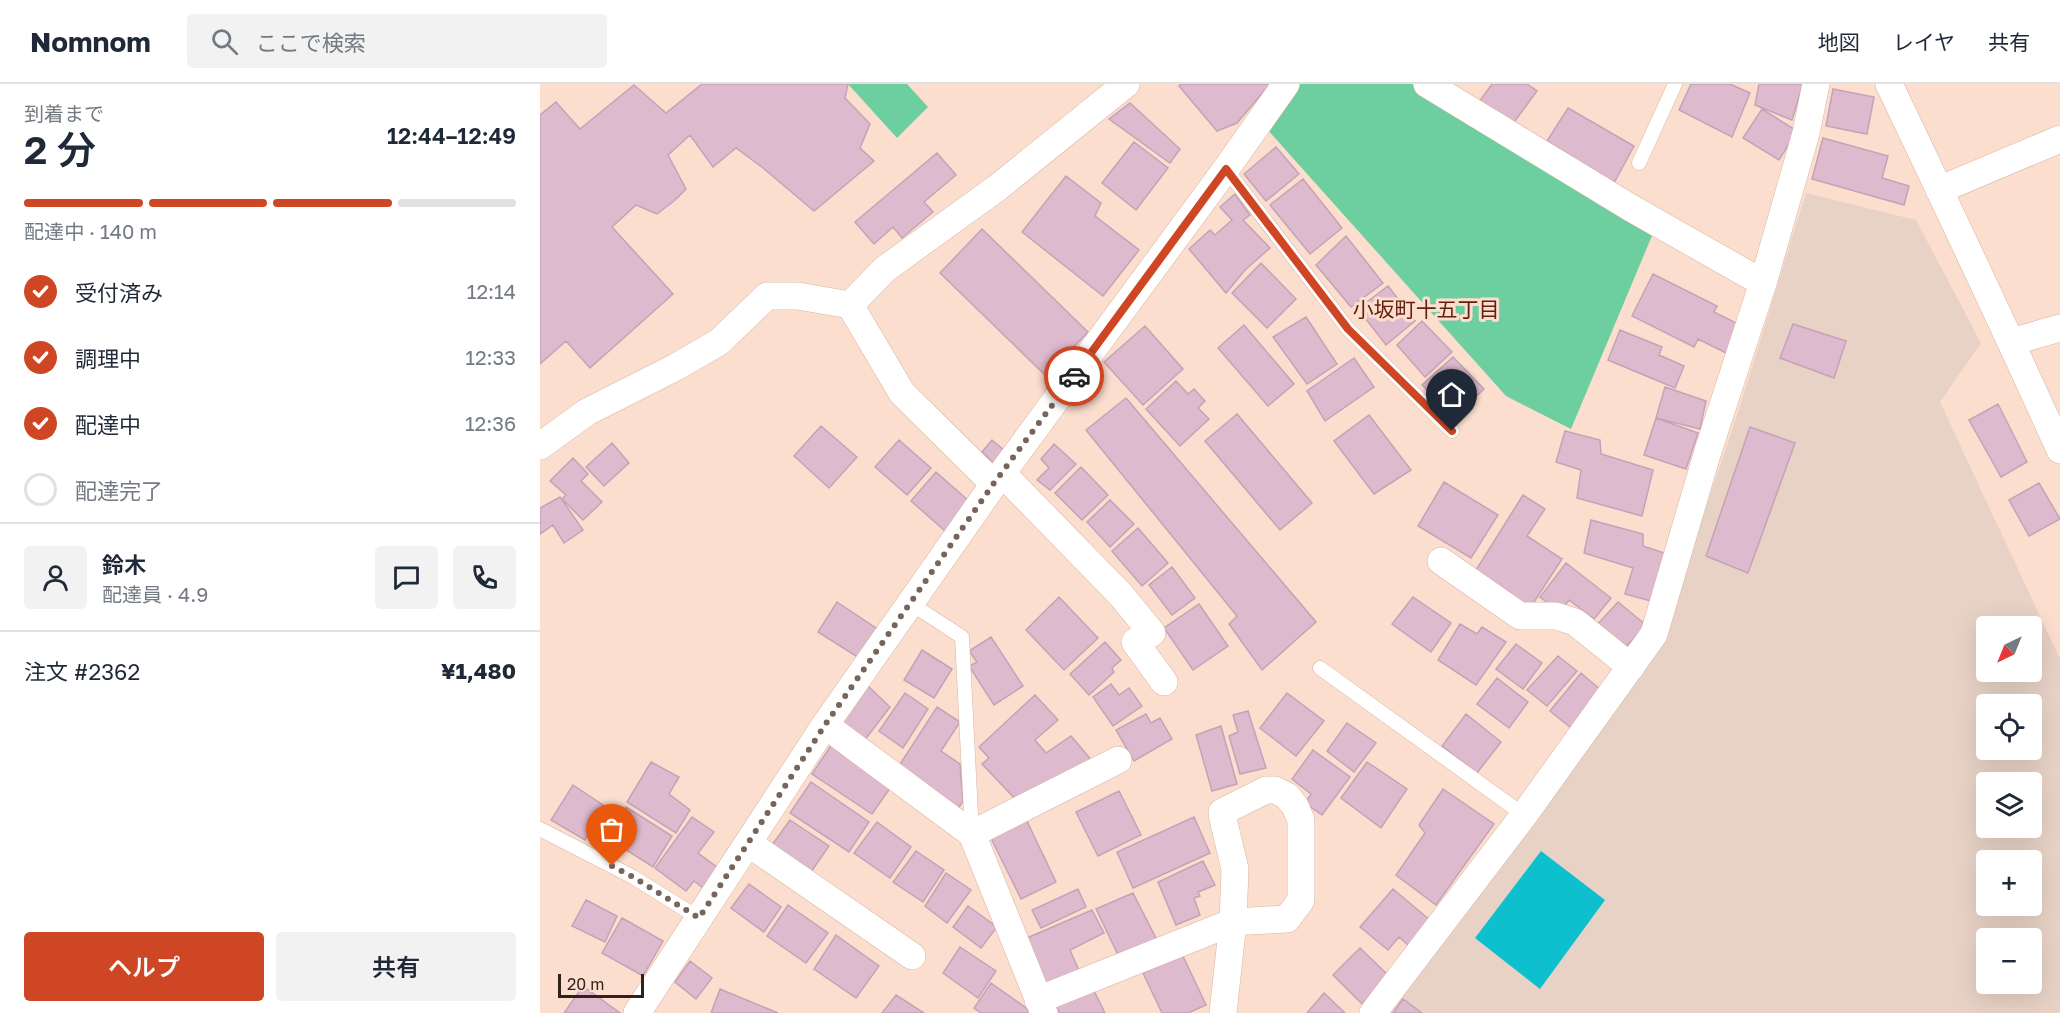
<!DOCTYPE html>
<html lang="ja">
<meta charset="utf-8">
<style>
body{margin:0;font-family:"Golos Text","Noto Sans JP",sans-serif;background:#f2f2f3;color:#1f2937;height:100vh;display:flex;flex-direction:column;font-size:22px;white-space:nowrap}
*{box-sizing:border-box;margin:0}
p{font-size:20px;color:#747a83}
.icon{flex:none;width:33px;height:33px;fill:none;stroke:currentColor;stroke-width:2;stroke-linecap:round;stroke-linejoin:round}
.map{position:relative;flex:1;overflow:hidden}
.side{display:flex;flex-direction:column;background:#fff;width:540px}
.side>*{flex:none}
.needle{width:39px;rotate:223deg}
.tools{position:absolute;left:1436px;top:532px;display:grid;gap:12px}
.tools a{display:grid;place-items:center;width:66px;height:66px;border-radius:6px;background:#fff;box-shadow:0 6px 24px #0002;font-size:30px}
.scale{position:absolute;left:18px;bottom:15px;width:86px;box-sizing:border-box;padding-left:6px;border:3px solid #30221b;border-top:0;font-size:16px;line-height:21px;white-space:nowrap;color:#30221b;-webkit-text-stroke:4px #fcdece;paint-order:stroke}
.pin{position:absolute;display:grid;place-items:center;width:51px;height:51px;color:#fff;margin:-62px -26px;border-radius:50% 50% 50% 0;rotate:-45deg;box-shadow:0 0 6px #0007}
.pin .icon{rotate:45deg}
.courier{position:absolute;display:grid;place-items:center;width:60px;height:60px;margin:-30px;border:4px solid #cf4624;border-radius:50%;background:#fff;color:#222;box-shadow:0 2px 8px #0007}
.summary em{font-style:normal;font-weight:600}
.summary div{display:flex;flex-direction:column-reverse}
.summary{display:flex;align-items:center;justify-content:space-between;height:102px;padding:0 24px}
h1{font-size:39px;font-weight:600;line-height:45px}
.bar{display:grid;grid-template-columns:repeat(4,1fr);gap:9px 6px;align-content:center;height:72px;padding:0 24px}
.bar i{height:8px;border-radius:4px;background:#e0e1e3}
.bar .active{background:#cf4624}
.bar p{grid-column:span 4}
.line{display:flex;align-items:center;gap:15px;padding:0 24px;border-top:2px solid #e0e1e3}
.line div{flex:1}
.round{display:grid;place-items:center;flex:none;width:63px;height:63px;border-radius:6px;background:#f2f2f3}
ol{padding:0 24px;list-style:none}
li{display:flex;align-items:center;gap:18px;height:66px}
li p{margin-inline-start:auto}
li .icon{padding:6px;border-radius:50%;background:#cf4624;color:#fff;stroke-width:4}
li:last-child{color:#747a83}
li i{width:33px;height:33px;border:3px solid #e0e1e3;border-radius:50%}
.button{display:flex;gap:12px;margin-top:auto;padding:12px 24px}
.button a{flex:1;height:69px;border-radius:6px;background:#cf4624;color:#fff;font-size:24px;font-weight:600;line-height:69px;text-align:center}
.button a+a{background:#f2f2f3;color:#1f2937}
header{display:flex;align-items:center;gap:36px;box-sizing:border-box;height:84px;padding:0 30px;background:#fff;border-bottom:2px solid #e0e1e3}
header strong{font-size:28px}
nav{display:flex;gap:33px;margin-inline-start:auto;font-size:21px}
.search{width:420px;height:54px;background:#f2f2f3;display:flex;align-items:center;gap:15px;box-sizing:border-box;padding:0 21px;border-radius:6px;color:#747a83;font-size:22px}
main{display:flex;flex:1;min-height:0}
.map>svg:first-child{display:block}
.education{fill:#e8d2c6;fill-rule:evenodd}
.green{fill:#6dce9f}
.water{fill:#0ebfce}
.building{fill:#debace;stroke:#c5a2b6;stroke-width:1.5}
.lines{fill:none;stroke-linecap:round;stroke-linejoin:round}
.lane-casing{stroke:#d8b4a1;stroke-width:15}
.street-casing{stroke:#d8b4a1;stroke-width:28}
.lane{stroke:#fff;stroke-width:14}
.street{stroke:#fff;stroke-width:27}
.done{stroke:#77645a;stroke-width:6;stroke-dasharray:0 10.8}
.route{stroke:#cf4624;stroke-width:8}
.labels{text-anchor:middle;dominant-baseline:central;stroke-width:6;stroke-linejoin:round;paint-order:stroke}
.neighbourhood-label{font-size:21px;fill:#632010;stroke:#fcdece}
</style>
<header>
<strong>Nomnom</strong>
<div class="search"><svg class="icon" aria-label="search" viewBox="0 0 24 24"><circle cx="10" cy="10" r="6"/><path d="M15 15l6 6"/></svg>ここで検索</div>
<nav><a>地図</a><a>レイヤ</a><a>共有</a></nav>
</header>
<main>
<section class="side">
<div class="summary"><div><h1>2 分</h1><p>到着まで</p></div><em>12:44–12:49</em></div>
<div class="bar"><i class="active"></i><i class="active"></i><i class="active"></i><i></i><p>配達中 · 140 m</p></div>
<ol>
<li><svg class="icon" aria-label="check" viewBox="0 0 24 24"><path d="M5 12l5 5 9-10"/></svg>受付済み<p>12:14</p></li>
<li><svg class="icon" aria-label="check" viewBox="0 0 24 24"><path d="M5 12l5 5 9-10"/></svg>調理中<p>12:33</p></li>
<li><svg class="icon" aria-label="check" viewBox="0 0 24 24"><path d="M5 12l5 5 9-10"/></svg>配達中<p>12:36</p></li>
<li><i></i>配達完了</li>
</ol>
<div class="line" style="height:108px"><a class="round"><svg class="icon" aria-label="person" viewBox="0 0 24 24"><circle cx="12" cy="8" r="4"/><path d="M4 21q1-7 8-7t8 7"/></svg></a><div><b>鈴木</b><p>配達員 · 4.9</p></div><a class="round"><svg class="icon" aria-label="chat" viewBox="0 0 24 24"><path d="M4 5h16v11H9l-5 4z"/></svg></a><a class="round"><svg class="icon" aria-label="phone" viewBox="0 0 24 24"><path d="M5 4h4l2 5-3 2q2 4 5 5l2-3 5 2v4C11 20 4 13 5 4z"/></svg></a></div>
<div class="line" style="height:78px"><div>注文 #2362</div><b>¥1,480</b></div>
<div class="button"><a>ヘルプ</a><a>共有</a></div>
</section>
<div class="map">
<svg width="1520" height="929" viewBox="0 0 1520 929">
<rect width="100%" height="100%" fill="#fcdece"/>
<!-- education -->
<path class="education" d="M1266,109l110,27 65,123 -41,59 120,257v354h-680l285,-383 75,-224zM1446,543h45v45h-45zM1446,621h45v45h-45zM1446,699h45v45h-45zM1446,777h45v45h-45zM1446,855h45v45h-45z"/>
<!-- green -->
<path class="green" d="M308,0h59l21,23 -31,31z
M757,0h115l242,147 -83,198 -65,-33 -240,-268z"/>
<!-- water -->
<path class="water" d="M1001,767l64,49 -65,89 -65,-51z"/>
<!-- building -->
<path class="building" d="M162,0h146l-3,14 25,26 -10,24 14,13 -60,50 -51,-43 -27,-20 -23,19 -23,-32 -22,20 18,34 -12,12 -17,13 -21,-9 -24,22 61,67 -83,74 -24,-27 -26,23v-249l16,-13 24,27 54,-44 32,28z
M641,0h89l-33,39 -20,8 -38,-45z
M952,0h35l10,7 -25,34 -33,-23z
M1151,0h39l20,9 -18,44 -53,-27z
M1219,0h44l-11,36 -37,-15z
M1293,5l41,8 -7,37 -41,-8z
M590,19l50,46 -10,14 -61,-44z
M1028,24l66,38 -20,37 -67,-42z
M1222,25l35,22 -18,29 -36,-22z
M1283,54l65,18 -6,22 27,8 -5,19 -92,-26z
M594,58l34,26 -32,42 -34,-27z
M736,63l23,27 -33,27 -22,-27z
M397,69l19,22 -32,27 9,10 -31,26 -9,-11 -19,17 -19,-22z
M526,92l35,27 -6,13 44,34 -36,46 -81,-64z
M763,95l39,49 -32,26 -40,-49z
M695,110l15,21 -7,5 27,28 -25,22 -19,23 -37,-44 21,-19 5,5 17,-15 -12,-13z
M442,145l106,103 -42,44 -106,-103z
M806,152l37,47 -32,24 -35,-42z
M721,179l35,36 -29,29 -35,-35z
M1113,190l64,32 -3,6 26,13 -14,28 -28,-14 -4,8 -62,-31z
M848,202l27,35 -29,24 -28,-36z
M766,233l31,47 -30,20 -34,-47z
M882,237l30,31 -27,25 -28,-32z
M1253,240l53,17 -12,37 -54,-20z
M704,241l50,59 -26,22 -50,-58z
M605,242l38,43 -40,36 -39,-43z
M1080,246l42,17 -3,8 25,11 -9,22 -67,-28z
M913,273l31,32 -29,27 -33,-31z
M814,274l20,29 -49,34 -18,-30z
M636,297l12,13 6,-5 11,12 -7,7 11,11 -29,27 -34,-37z
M1125,303l41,14 -6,28 -44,-11z
M586,314l190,224 -54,48 -33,-46 8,-8 -151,-186z
M1458,320l29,58 -26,15 -32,-57z
M697,330l75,89 -32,27 -75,-89z
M829,331l42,55 -37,24 -40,-53z
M1116,334l42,15 -12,36 -42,-14z
M281,342l36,31 -28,31 -35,-32z
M1210,343l45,16 -47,130 -42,-17z
M1025,347l35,9 1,14 52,16 -11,46 -65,-18 4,-28 -25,-8z
M359,356l32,28 -24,27 -32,-28z
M452,356l13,11 -11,12 -12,-11z
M72,359l17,20 -25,23 -18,-19z
M514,360l22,20 -26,26 -13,-10 12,-12 -8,-9z
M33,374l15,16 -7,7 21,21 -19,18 -21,-21 4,-4 -16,-14z
M541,383l27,28 -26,25 -27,-27z
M396,388l34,30 -25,29 -34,-30z
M904,398l54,33 -27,43 -53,-32z
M1499,399l21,36 -31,17 -20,-36z
M983,411l22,14 -18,27 35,23 -35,54 -18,-12 2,-8 -35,-23z
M20,413l23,33 -19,13 -11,-18 -13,9v-26z
M570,416l24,24 -24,23 -23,-25z
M1051,436l52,14v12l21,7 -13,48 -26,-7 8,-26 -49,-15z
M598,444l30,35 -26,23 -30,-35z
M1026,479l45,35 -17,21 -25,-19 -9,12 -20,-15z
M632,483l23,31 -23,17 -23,-30z
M519,513l39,41 -34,32 -38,-40z
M873,513l38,26 -20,29 -39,-28z
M297,518l42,28 -20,28 -41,-26z
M1078,518l28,23 -23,25 -28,-23z
M659,520l29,42 -35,24 -29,-42z
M920,540l17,10 5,-7 24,15 -30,43 -38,-25z
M451,553l32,49 -29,19 -25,-39 8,-4 -8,-11z
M565,558l16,18 -9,8 2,4 -25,23 -19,-21z
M976,560l26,19 -19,26 -27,-20z
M382,566l30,19 -18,29 -30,-18z
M1018,572l19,15 -30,35 -20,-16z
M1041,589l20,17 -30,38 -21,-17z
M957,594l31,24 -19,26 -32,-24z
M571,600l8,11 10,-7 13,18 -29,20 -20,-29z
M328,602l22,21 -26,34 -26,-18z
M365,609l23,16 -25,39 -24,-17z
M747,609l37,28 -28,35 -36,-28z
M495,611l23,25 -23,20 11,13 25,-17 23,27 -75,40 -37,-39 7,-6 -10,-11z
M397,623l23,15 -19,29 19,13 3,37 -7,11 -61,-40z
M708,627l18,57 -26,6 -11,-38 9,-4 -5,-17z
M606,630l5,9 9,-5 12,21 -38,22 -18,-31z
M926,630l35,28 -24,31 -35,-27z
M807,639l29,20 -22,29 -27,-21z
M681,642l16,58 -25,7 -16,-56z
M292,660l61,40 -21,30 -60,-40z
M773,666l37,27 -28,38 -17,-12 6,-9 -19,-15z
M111,678l28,15 -10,17 21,16 -14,23 -49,-31z
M827,678l40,27 -26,39 -40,-30z
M271,698l58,40 -20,30 -59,-39z
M33,701l33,22 -21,33 -34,-20z
M903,705l51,35 -58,81 -40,-30 29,-42 -6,-8z
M579,707l22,44 -43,21 -22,-44z
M86,723l46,29 -19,31 -47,-30z
M152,733l22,15 -16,21 23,17 -15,20 -12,-9 -8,10 -31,-23z
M485,733l31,65 -35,17 -32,-65z
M654,733l16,36 -77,35 -16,-36z
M250,736l39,26 -18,26 -39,-27z
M337,738l34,25 -21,31 -36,-25z
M376,767l28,19 -21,32 -30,-20z
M663,777l12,24 -17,7 2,4 -6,2 6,17 -24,10 -18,-43z
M406,789l25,17 -24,33 -22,-17z
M209,800l32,23 -17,25 -33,-24z
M538,805l8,18 -45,21 -9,-18z
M853,805l38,32 -21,26 -11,-10 -11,13 -28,-23z
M593,809l25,49 -38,17 -24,-50z
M46,816l31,16 -12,26 -33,-16z
M248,821l40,28 -22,30 -39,-27z
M428,822l29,21 -16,21 -28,-21z
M552,826l12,23 -34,17 11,25 -37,16 -24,-50z
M82,834l41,23 -20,35 -41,-23z
M296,851l43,31 -23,32 -42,-29z
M420,863l36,24 -18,27 -35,-25z
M820,864l28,27 -26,29 -29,-29z
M642,870l24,51 -18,8h-26l-19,-40z
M150,877l22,17 -16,21 -21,-17z
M451,899l38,27 -2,3h-46l-7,-5z
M43,902l37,27h-56z
M180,905l58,24h-67z
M553,905l12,24h-45l-4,-7z
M784,909l21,20h-38z
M356,911l28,18h-42z
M863,915l19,14h-29z"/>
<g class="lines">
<!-- lane casing -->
<g class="lane-casing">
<path id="lane" d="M1099,79l36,-79
M686,85l122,160 104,102
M370,519l52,34 10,197
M780,584l204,147
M0,745l93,48 66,41"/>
</g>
<!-- street casing -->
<g class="street-casing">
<path id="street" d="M887,0l204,124 132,75
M1349,0c58,122 116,243 171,366
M1399,106l121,-51
M310,221l52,88 92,91
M1471,258l49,-14
M0,362l47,-34 89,-45 43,-25 48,-46h31l52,9 35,-36 112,-81 129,-104
M462,389l119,122 31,38 -17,9 29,40
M901,477l79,55h36l19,6 56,45
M285,641l147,109 72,179
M432,750l146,-74
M208,759l164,113
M498,916l195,-78 54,-3 14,-19v-80l-6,-14 -8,-10 -12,-6h-9l-44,22 1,7 12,50 -2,53 -10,91
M97,929l188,-288 169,-241 232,-315 60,-85
M833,929l151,-198 130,-181 54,-183 55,-168 43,-150 10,-49"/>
</g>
<!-- lane -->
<use href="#lane" class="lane"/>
<!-- street -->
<use href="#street" class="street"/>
</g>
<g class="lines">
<!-- done -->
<path class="done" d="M72,782l21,11 66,41 126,-193 169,-242 80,-107"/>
<!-- route -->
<path class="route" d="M534,292l152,-207 122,160 104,102"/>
</g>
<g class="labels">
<!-- neighbourhood labels -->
<g class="neighbourhood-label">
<text x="886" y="225">小坂町十五丁目</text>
</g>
</g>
</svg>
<div class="tools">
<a><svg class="needle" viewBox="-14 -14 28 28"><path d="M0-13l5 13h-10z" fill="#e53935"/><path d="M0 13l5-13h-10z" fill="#747a83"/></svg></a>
<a><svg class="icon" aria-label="locate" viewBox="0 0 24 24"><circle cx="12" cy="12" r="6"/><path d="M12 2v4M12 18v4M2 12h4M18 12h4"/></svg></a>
<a><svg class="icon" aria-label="layers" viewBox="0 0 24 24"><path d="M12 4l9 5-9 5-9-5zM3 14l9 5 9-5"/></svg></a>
<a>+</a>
<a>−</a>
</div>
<div class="scale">20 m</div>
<div class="pin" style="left:72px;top:782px;background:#ea580c"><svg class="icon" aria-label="bag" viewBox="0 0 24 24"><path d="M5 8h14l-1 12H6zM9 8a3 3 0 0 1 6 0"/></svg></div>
<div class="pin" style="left:912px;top:347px;background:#1f2937"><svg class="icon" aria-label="home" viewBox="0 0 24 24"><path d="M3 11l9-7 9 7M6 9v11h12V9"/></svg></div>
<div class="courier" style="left:534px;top:292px"><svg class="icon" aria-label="car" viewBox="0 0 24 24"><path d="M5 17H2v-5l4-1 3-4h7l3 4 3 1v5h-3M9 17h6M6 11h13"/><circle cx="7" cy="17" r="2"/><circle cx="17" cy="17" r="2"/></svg></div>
</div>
</main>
